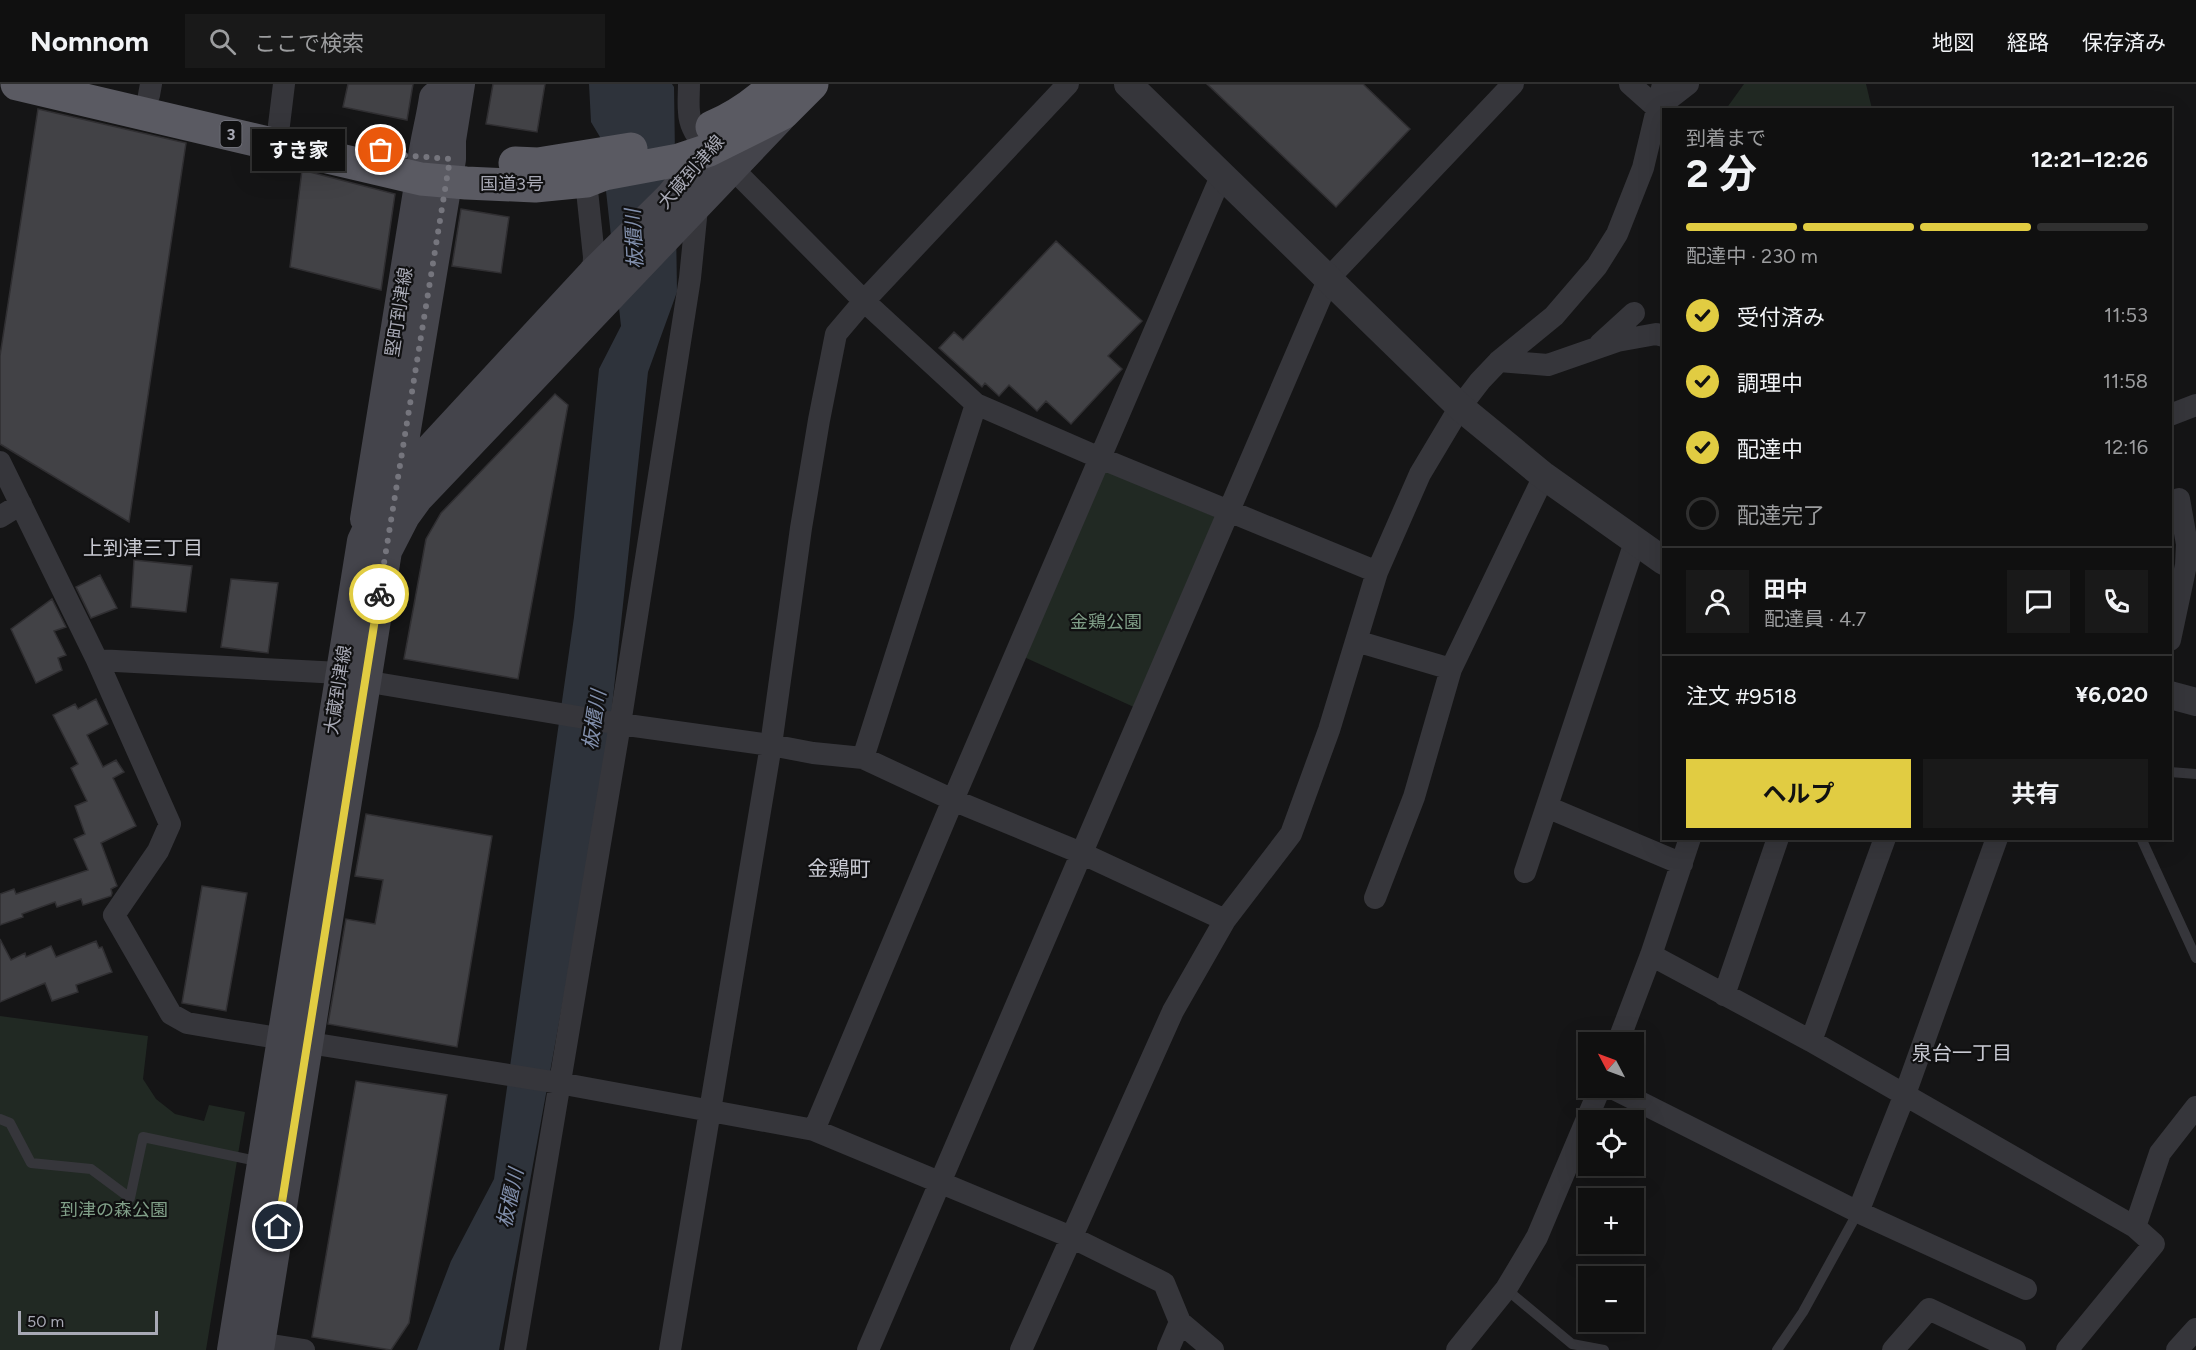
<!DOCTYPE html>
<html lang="ja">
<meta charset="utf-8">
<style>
body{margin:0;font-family:Figtree,"Noto Sans JP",sans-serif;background:#191919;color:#f1f3f6;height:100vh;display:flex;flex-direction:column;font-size:22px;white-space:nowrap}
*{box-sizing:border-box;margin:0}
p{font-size:20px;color:#9c9d9f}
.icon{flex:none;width:33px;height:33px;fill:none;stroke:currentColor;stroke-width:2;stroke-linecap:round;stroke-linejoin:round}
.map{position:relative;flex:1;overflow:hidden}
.details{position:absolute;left:1662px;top:24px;width:510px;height:732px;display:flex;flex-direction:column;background:#101010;border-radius:0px;box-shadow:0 6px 24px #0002,0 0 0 2px #303030}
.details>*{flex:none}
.needle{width:39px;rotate:311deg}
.buttons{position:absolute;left:1578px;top:948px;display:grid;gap:12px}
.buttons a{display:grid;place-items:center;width:66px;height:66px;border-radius:0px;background:#101010;box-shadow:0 6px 24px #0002,0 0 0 2px #303030;font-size:30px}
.scale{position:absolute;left:18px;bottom:15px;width:140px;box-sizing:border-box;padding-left:6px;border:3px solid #a8a9b5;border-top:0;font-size:16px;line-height:21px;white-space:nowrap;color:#a8a9b5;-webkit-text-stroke:4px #101011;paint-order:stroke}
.pin{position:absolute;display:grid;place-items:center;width:51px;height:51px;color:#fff;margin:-26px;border:3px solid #fff;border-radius:50%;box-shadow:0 2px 6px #0007}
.courier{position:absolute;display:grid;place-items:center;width:60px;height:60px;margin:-30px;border:4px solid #e1cc42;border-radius:50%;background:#fff;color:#222;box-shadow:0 2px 8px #0007}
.bubble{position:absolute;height:42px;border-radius:0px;background:#101010;box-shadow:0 6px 24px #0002,0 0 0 2px #303030;font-size:20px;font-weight:700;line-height:42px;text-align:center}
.summary em{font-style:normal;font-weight:700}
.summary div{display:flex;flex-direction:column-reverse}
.summary{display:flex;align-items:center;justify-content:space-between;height:102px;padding:0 24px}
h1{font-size:39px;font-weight:700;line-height:45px}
.bar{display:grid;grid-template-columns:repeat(4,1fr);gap:9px 6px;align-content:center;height:72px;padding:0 24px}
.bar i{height:8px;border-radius:4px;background:#303030}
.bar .active{background:#e1cc42}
.bar p{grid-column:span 4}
.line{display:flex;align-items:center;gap:15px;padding:0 24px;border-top:2px solid #303030}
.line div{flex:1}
.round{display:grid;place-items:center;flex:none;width:63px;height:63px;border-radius:0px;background:#191919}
ol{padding:0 24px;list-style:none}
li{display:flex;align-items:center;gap:18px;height:66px}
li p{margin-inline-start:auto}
li .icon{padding:6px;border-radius:50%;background:#e1cc42;color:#111;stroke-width:4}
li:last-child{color:#9c9d9f}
li i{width:33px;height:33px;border:3px solid #303030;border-radius:50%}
.primary-button{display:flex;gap:12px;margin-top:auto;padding:12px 24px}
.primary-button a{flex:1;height:69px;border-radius:0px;background:#e1cc42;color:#111;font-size:24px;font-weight:700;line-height:69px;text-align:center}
.primary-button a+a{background:#191919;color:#f1f3f6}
header{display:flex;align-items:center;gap:36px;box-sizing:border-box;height:84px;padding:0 30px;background:#101010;border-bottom:2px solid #303030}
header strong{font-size:28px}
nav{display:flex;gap:33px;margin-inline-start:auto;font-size:21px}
.search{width:420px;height:54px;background:#191919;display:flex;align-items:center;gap:15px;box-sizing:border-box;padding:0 21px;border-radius:0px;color:#9c9d9f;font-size:22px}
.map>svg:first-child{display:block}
.green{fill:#212923}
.water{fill:#2e333b}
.building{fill:#424246;stroke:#302f32;stroke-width:1.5}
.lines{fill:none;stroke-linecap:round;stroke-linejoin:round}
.service{stroke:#36363b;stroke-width:10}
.minor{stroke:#36363b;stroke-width:22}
.tertiary{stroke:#36363b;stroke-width:28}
.secondary{stroke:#44444b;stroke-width:32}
.trunk{stroke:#5a5a62;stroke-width:33}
.done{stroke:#75757d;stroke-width:6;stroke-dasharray:0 10.8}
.route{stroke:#e1cc42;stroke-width:8}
.labels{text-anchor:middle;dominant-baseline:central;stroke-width:4.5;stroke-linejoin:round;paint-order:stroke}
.shield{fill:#101011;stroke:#7a7b84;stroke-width:1.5}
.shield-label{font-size:16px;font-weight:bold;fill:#a8a9b5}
.street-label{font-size:18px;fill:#a8a9b5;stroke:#101011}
.park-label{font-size:18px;fill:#809f88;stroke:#101011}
.water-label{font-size:20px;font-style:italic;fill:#8290ad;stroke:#101011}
.neighbourhood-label{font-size:20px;fill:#c8c9d2;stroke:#101011}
.quarter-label{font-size:21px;fill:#c8c9d2;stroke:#101011}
</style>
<header>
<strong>Nomnom</strong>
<div class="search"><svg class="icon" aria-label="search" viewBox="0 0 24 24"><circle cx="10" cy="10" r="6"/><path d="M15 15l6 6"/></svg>ここで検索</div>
<nav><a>地図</a><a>経路</a><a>保存済み</a></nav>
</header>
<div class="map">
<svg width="2196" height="1266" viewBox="0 0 2196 1266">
<rect width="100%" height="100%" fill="#151516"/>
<!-- green -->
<path class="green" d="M1744,0h122l6,25h-146z
M1106,386l109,47 -79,191 -112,-51z
M0,932l148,20 -5,43 13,20 19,15 29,7 5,-16 36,7 -39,238h-206z"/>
<!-- water -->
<path class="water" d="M589,0h83l2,3 3,205 -29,80 -43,400 -106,578h-82l34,-89 43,-82 80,-562 25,-248 22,-43 -21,-189 -9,-15z"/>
<!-- building -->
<path class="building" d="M348,0h65l-6,36 -64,-13z
M493,0h52l-8,48 -51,-8z
M1207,0h156l47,45 -74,78z
M38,25l148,34 -57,379 -129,-78v-88z
M302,86l93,24 -14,96 -91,-23z
M461,125l48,8 -8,56 -49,-7z
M1056,157l86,80 -34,35 14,13 -51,55 -25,-23 -9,10 -28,-26 -10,11 -14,-13 -3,4 -43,-39 15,-16 9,8z
M555,310l13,11 -50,274 -114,-20 22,-120 15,-26z
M134,476l58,6 -6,46 -55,-5z
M100,491l17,33 -26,10 -15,-31z
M231,495l47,4 -10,70 -47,-6z
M52,515l14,28 -12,4 12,24 -8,3 4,12 -26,13 -25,-54z
M96,615l12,25 -21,11 16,32 13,-7 8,12 -11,6 23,48 -35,17 16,43 -6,3 1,4 -1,3 -28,9 -2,-6 -24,8 -2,-5 -33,12 1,3 -23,8v-31l14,-5 2,5 72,-24 -14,-31 11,-5 -10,-28 12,-5 -16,-33 7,-4 -25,-49 22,-11 3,5z
M366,730l126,22 -35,211 -129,-23 18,-105 29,5 8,-44 -28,-4z
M202,802l45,7 -21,118 -44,-8z
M0,855l11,21 14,-7 1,4 25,-11 5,11 40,-16 3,7 3,-1 10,25 -36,13 2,7 -26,9 -7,-18 -45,19z
M356,997l91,14 -38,228 -18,27 -79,-13z"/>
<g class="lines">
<!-- service -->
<path class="service" d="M2170,688l26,2
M2141,754l55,120
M0,1035l10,4 21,40 60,6 39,29 13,-61 118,25
M1506,1205l66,55 32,6
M1777,1266l26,-38 55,-100"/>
<!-- minor -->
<path class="minor" d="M689,0c0,9 -1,19 0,28 1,25 24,42 42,55l133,134 112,103 124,54 277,114
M1630,0l27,24
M149,11l2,-11
M1657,24l31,-24
M279,41l5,-41
M586,97l8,76 -1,17
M1600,260l34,-31
M1499,277l49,4 69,-24 39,-7 8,2
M2170,331l26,-10
M0,378l97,198 73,164 -12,27 -44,64 57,99 16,9 41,7 331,53 255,47 257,107 93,46 16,39 33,28
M0,433l21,-13
M2170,556l16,-75 1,-21 -8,-45
M1356,557l95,28
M97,576l243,13 24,8 256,43 151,21 42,8 50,5 90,42 128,53 144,67
M863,674l113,-354
M1547,723l135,57
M1525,788l110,-330
M1375,814l39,-101 37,-128 93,-193
M1651,871l160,86 324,186 25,-74 36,-46
M1724,911l54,-157
M1811,957l74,-203
M1618,958l33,-87 39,-117
M1612,1004l246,124 168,77
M814,1046l139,-330 269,-626
M1858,1128l47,-118 92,-256
M259,1259l45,7
M515,1266l105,-626 70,-446 8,-80
M670,1266l101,-605 30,-217 18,-108 17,-86 28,-33 204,-217
M868,1266l461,-1072 184,-194
M1021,1266l152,-339 52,-91 66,-86 38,-104 48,-158 43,-98 40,-67 20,-26 19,-20 55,-45 43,-50 20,-32 26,-66 20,-84
M1168,1266l12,-28
M1457,1266l49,-61 31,-52 63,-149
M1893,1266l36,-41 86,41
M2067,1266l87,-106 -19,-17
M2177,1266l19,-21"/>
<!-- tertiary -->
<path class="tertiary" d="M1128,0l332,323 84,69 120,85
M2170,611l26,7"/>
<!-- secondary -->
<path class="secondary" d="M395,405l55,-330v-19l9,-56
M366,435l55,-340c2,-28 10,-54 14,-81
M233,1266l130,-809 16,-34 17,-24 33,-32 164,-177 77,-76 47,-56
M258,1266l128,-799 18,-35 13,-18 362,-380"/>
<!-- trunk -->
<path class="trunk" d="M17,0l404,95 45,4 69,3 51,-5 18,-7 75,-14 30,-10 74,-37 29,-29
M712,43c24,-10 45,-25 64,-43
M515,79l23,1 93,-15"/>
</g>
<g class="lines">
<!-- done -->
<path class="done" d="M379,510l71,-435 -48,-4 -21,-5"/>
<!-- route -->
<path class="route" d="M278,1143l101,-633"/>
</g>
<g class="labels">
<!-- shield labels -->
<rect class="shield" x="220.5" y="37" width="21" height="26" rx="4.5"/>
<g class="shield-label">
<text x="231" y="50">3</text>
</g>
<!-- street labels -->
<g class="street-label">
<text transform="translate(691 88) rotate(-49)">大蔵到津線</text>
<text x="512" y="100">国道3号</text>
<text transform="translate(399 228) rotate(-81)">堅町到津線</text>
<text transform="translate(338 606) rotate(-81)">大蔵到津線</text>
</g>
<!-- park labels -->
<g class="park-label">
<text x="1106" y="538">金鶏公園</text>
<text x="114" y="1126">到津の森公園</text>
</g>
<!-- water labels -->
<g class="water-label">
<text transform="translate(634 155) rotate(-93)">板櫃川</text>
<text transform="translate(594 636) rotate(-81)">板櫃川</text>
<text transform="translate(510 1114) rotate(-78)">板櫃川</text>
</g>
<!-- neighbourhood labels -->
<g class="neighbourhood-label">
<text x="143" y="464">上到津三丁目</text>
<text x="1962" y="969">泉台一丁目</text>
</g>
<!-- quarter labels -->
<g class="quarter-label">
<text x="839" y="784">金鶏町</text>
</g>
</g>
</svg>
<div class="buttons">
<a><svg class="needle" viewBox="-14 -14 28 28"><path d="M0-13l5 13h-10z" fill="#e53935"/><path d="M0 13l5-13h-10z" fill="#9c9d9f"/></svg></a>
<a><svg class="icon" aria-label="locate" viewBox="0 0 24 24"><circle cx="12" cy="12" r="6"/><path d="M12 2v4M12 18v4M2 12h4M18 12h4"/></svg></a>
<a>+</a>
<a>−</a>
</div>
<div class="scale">50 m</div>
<div class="pin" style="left:381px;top:66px;background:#ea580c"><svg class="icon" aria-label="bag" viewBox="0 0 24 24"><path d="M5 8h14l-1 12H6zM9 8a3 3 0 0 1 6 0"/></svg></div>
<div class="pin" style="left:278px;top:1143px;background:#1f2937"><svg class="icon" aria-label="home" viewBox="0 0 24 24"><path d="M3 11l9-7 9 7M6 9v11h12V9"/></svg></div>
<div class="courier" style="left:379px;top:510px"><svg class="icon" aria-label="bike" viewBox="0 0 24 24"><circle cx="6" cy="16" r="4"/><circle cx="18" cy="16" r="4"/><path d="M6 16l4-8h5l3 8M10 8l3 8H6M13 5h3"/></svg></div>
<div class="bubble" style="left:252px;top:45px;width:93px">すき家</div>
<section class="details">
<div class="summary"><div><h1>2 分</h1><p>到着まで</p></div><em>12:21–12:26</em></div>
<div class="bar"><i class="active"></i><i class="active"></i><i class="active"></i><i></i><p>配達中 · 230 m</p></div>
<ol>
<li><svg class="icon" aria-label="check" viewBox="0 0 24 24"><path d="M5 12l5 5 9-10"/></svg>受付済み<p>11:53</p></li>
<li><svg class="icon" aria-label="check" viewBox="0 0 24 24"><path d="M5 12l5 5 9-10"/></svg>調理中<p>11:58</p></li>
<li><svg class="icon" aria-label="check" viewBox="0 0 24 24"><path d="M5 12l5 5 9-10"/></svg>配達中<p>12:16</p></li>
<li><i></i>配達完了</li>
</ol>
<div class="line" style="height:108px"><a class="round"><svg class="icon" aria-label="person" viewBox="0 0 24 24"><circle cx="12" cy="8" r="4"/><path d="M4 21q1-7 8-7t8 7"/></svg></a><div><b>田中</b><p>配達員 · 4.7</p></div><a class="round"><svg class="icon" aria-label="chat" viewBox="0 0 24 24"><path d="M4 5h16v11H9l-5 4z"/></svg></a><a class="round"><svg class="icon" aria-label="phone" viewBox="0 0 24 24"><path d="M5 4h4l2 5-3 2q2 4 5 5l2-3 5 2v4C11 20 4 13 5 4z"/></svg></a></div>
<div class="line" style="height:78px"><div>注文 #9518</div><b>¥6,020</b></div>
<div class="primary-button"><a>ヘルプ</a><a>共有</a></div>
</section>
</div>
